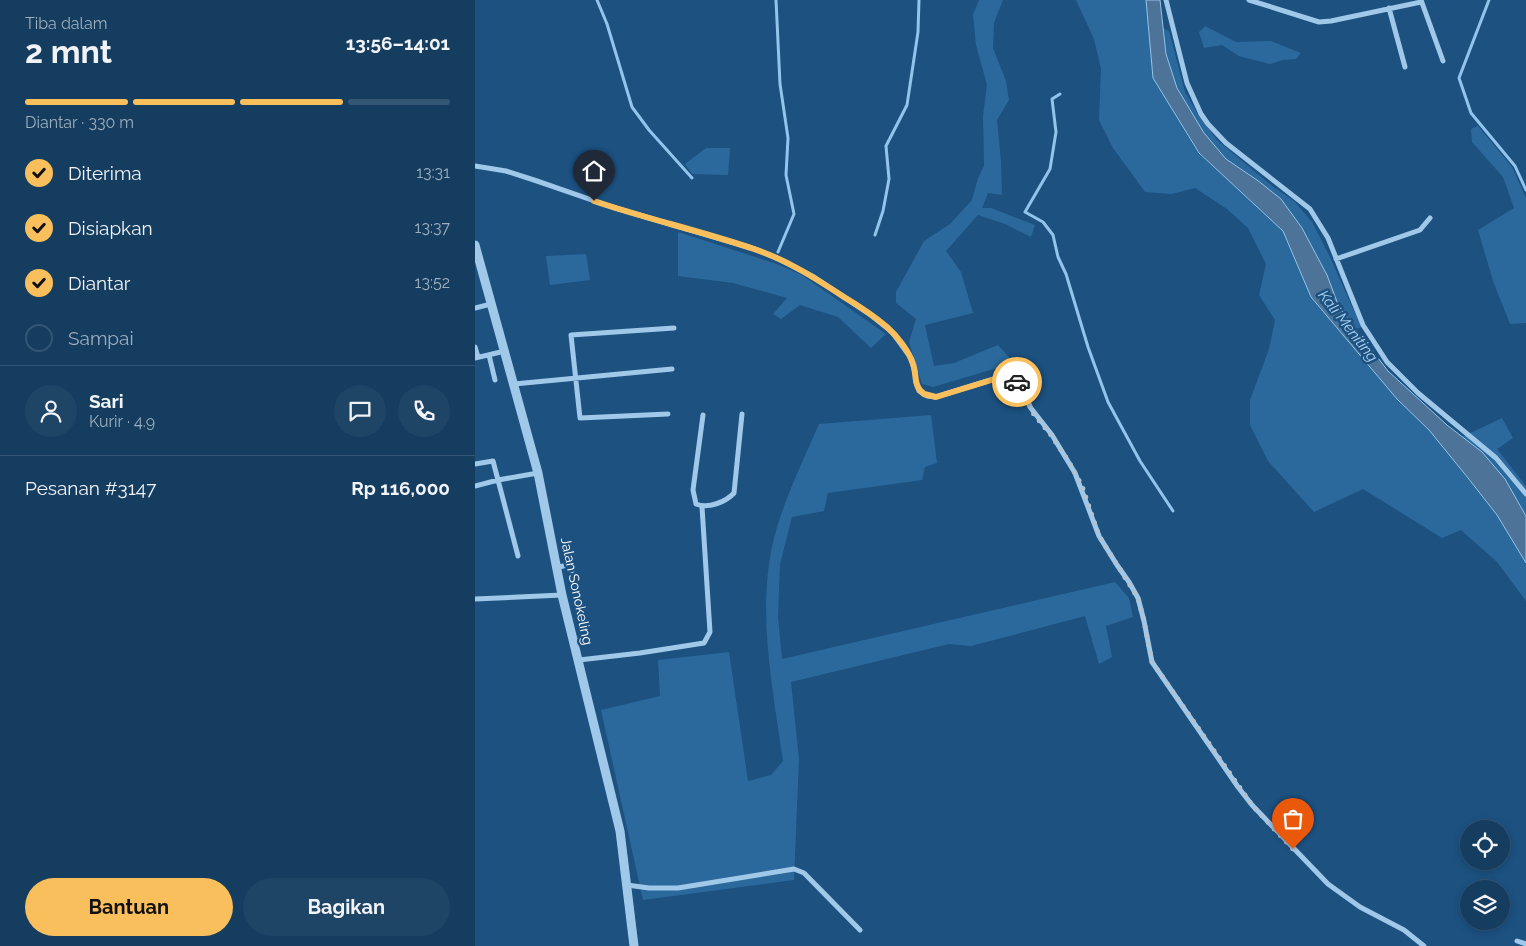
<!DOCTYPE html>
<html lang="id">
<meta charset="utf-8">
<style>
body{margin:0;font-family:Raleway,sans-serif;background:#1e4466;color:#f1f3f6;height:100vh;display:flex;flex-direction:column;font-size:19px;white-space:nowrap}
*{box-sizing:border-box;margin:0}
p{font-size:16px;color:#9daebd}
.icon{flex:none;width:28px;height:28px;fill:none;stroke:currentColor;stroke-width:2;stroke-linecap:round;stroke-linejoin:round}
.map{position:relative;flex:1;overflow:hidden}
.panel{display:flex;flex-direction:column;background:#153d60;width:475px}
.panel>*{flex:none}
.tools{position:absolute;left:985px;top:820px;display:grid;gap:10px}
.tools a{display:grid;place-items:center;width:50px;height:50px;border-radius:50%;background:#153d60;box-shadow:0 2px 8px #0003,0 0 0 1px #345675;font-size:25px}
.pin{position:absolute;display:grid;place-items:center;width:42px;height:42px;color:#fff;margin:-51px -21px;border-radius:50% 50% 50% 0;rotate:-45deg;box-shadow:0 0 5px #0007}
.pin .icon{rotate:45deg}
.courier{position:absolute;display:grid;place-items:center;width:50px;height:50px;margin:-25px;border:4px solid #fabf5d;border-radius:50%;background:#fff;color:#222;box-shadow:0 1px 6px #0007}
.headline em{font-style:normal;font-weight:700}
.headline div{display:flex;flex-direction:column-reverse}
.headline{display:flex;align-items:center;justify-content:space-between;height:85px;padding:0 25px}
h1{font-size:32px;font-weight:700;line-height:38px}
.bar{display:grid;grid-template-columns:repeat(4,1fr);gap:8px 5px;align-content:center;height:60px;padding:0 25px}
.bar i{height:6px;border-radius:4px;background:#345675}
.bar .on{background:#fabf5d}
.bar p{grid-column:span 4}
.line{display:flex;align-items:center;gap:12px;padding:0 25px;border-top:1px solid #345675}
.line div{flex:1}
.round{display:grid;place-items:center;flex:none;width:52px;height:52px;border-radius:26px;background:#1e4466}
ol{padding:0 25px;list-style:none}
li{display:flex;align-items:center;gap:15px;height:55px}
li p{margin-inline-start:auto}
li .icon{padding:5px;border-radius:50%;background:#fabf5d;color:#111;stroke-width:4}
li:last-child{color:#9daebd}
li i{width:28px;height:28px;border:2px solid #345675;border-radius:50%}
.button{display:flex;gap:10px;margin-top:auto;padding:10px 25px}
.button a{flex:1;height:58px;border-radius:30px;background:#fabf5d;color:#111;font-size:20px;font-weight:700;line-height:58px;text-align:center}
.button a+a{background:#1e4466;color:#f1f3f6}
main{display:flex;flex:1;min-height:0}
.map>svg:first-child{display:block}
.green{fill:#2b699d}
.water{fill:#4d7498;stroke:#93c4eb}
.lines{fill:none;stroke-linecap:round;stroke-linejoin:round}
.stream{stroke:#93c4eb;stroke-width:3}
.minor{stroke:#a0c8e9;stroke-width:5}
.tertiary{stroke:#a0c8e9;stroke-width:9}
.done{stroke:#b0c2d3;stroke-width:5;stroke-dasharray:0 9}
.route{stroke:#fabf5d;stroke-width:6}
.labels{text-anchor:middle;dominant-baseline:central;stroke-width:5;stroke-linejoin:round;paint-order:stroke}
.street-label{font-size:14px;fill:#fff;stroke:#1c5180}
.water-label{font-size:15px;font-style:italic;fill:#abd1f1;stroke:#1c5180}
</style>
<main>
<section class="panel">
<div class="headline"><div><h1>2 mnt</h1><p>Tiba dalam</p></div><em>13:56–14:01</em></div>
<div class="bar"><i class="on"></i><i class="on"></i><i class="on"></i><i></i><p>Diantar · 330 m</p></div>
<ol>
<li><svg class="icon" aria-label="check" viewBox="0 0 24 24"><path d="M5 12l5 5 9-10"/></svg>Diterima<p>13:31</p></li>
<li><svg class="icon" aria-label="check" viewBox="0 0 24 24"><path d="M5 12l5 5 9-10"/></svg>Disiapkan<p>13:37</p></li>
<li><svg class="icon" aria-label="check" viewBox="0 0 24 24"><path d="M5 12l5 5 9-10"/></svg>Diantar<p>13:52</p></li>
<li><i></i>Sampai</li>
</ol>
<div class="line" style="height:90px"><a class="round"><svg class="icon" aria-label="person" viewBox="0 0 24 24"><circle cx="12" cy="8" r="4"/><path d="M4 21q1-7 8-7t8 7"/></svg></a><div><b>Sari</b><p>Kurir · 4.9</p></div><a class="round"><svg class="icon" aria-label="chat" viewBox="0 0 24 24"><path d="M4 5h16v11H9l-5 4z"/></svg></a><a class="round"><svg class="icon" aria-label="phone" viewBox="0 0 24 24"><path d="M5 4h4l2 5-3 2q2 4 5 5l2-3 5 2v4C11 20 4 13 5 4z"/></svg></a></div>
<div class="line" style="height:65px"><div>Pesanan #3147</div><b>Rp 116,000</b></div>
<div class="button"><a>Bantuan</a><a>Bagikan</a></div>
</section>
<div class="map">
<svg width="1051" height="946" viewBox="0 0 1051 946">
<rect width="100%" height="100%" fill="#1c5180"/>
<!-- green -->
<path class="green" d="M504,0h24l-9,23 -1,25 13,33 3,19 -12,20 4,41 1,34 -14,-2 -6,15h9l44,17 -4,12 -26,-13 -27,-9 -32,36 15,21 12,41 -48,12 9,41 20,-3 44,-18 16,18 -81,24 -11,-3 -13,-42 7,-23 -20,-16v-11l28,-51 26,-17 22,-24 6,-22 6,-12 -1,-50 4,-31 -11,-40 -3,-30z
M601,0h70l7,78 45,75 85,78 28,66 86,102 32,31 68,85 29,48v38l-29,-39 -36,-32 -19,8 -79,-49 -49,23 -46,-51 -18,-36v-25l19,-51 6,-29 -16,-25 7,-31 -18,-36 -21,-19 -32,-21 -23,6 -27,-2 -32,-44 -14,-28 2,-51 -7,-30z
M730,26l31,16 35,-1 30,12 -5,6 -13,1 -13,4 -31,-8 -17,-11 -18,3 -5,-16z
M688,28l6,3 16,61 14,24 18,24 54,45 24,17 17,20 18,35 31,70 -4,2 -18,-22 -12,-32 -25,-47 -21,-29 -24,-19 -31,-21 -22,-26 -27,-45 -11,-34z
M1003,126l34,41 14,31v125l-16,1 -17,-43 -15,-51 36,-22 -11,-31 -31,-35 -1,-13z
M231,148h24l-2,27 -36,-1 -7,-10z
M203,232l99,32 25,11 84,59 -15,14 -33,-31 -38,-12 -19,14 -8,-5 14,-16 -54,-15 -55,-7z
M111,254l4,26 -40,5 -4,-29z
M456,415l6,48 -12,4 -3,13 -94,13 -4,18 -32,6 -12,47 -2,53 4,42 333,-77 14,16 4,19 -27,9 6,31 -13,7 -14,-48 -114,30 -22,-2 -158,38 8,77 -5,121 -151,20 -42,-190 59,-14 -2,-36 71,-8 19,129 23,-6 12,-14c-9,-64 -23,-132 -14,-197 6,-47 31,-96 50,-140z
M1027,418l11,20 -16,11 29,37v30l-21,-37 -23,-27 -20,-15z"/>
<!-- water -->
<path class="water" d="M671,0h14l6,54 11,34 27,45 22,26 31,21 24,19 21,29 25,47 12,32 49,64 59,54 35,27 23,27 21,37v47l-29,-48 -29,-37 -39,-48 -32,-31 -86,-102 -28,-66 -84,-78 -46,-75z"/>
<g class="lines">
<!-- stream -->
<path class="stream" d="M122,0l10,24 25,83 17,23 43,48
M301,0l4,84 8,54 -2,37 8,39 -16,38
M1014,0l-30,78 12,35 44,53 11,24
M585,94l-8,5 4,33 -6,37 -25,43 18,10 10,13 5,22 8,17 22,73 20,55 32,59 33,50
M400,235l8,-24 6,-32 -3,-33 21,-41 11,-73 1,-32"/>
<!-- minor -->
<path class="minor" d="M691,0l21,83 14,31 7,10 18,19 84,66 18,29 35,87 24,37 31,31 78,65 30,36
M774,0l70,22 12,-1 90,-19
M946,0l22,61
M914,8l16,59
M0,166l31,5 31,10 75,26 143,42 26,11 33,17 58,39 20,16 19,26 4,14 1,10 3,9 8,5 9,1 65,-20 12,3 9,7 8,20 22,28 23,38 24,63 18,29 12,17 9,16 6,23 8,41 86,125 14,18 76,79 32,23 44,23 20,16
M861,259l84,-29 10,-12
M0,308l16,-4
M0,347l3,10
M14,355l6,25
M0,358l30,-7
M39,384l158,-15
M193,414l-88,4 -9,-83 103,-7
M228,415l-10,75 3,14c12,5 30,-2 38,-11l8,-79
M0,464l18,-3 5,19 40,-7
M0,486l23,-6 20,76
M83,567l11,-2 2,3 15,69 -12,5
M0,599l87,-4
M104,660l61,-7 64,-10 6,-11 -8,-125
M152,885l22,3h29l116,-19 10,4 56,57
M1042,941l9,3"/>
<!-- tertiary -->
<path class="tertiary" d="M0,245l63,228 24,122 58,236 14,115"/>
</g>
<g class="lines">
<!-- done -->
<path class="done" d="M542,382l6,8 10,23 18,22 18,27 13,24 17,50 39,62 6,23 8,41 100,143 41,44"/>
<!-- route -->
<path class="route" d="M119,201c53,18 107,30 160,48 33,11 61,29 90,48 15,9 30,19 43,30 10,9 22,24 26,37 4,11 0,22 11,30l12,3 65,-20 8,1 8,4"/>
</g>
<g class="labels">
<!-- street labels -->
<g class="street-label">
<text transform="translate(102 591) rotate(78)">Jalan Sonokeling</text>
</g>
<!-- water labels -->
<g class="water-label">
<text transform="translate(873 326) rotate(52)">Kali Meniting</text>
</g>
</g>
</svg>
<div class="tools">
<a><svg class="icon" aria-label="locate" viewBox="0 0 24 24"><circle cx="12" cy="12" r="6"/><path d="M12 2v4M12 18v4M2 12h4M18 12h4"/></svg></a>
<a><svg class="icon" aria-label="layers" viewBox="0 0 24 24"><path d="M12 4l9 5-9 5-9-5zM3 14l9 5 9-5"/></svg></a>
</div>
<div class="pin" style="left:818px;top:849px;background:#ea580c"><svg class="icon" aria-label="bag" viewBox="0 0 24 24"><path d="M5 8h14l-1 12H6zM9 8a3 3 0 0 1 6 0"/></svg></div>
<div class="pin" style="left:119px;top:201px;background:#1f2937"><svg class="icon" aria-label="home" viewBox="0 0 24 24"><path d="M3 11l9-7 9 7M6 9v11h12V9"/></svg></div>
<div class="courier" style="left:542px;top:382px"><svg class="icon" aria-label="car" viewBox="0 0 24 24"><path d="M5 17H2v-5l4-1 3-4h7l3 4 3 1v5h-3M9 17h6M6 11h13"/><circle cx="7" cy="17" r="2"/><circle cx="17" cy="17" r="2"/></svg></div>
</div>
</main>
